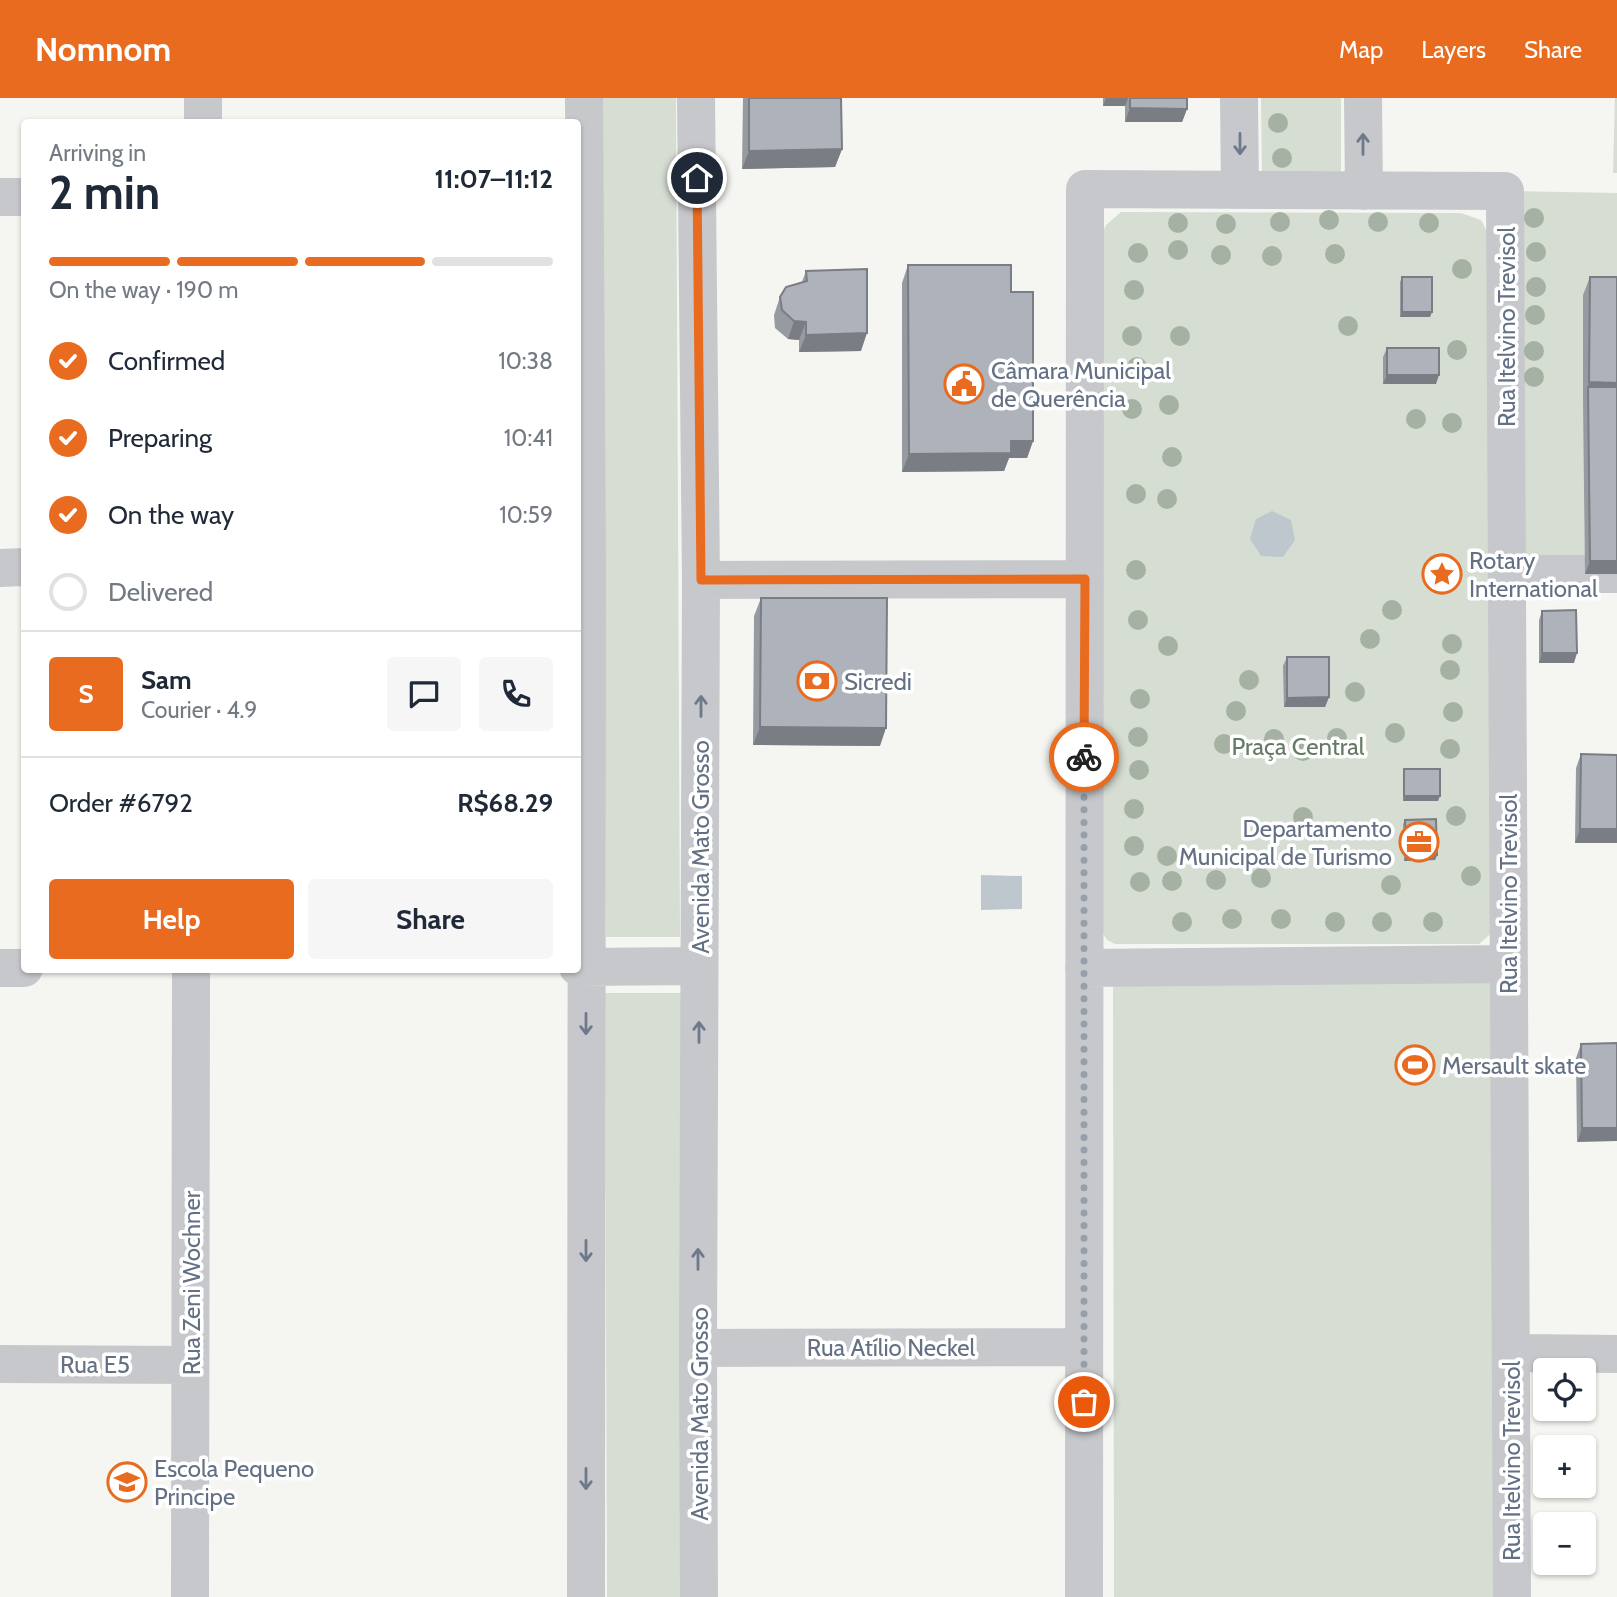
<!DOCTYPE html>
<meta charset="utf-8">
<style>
body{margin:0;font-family:Cabin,sans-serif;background:#f6f6f7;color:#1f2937;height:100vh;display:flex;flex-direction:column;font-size:26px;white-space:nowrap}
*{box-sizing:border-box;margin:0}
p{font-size:23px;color:#747a83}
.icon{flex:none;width:38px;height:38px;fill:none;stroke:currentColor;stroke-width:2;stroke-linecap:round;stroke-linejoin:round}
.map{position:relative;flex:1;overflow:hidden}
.sheet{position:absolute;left:21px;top:21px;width:560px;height:854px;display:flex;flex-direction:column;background:#fff;border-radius:7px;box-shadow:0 2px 5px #0004}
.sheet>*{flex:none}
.buttons{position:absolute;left:1533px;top:1260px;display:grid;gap:14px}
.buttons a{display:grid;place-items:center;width:63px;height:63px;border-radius:7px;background:#fff;box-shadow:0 2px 5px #0004;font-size:35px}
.pin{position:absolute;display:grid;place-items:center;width:60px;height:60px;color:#fff;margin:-30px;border:4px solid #fff;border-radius:50%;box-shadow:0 2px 7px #0007}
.courier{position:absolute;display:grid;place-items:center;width:70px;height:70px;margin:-35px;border:5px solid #e86b20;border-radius:50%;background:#fff;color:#222;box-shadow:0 2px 9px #0007}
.head em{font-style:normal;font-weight:700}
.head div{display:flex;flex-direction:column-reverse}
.head{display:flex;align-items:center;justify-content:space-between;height:119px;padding:0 28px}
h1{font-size:46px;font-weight:700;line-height:52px}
.bar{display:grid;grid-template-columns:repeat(4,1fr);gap:10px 7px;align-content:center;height:84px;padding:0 28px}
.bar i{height:9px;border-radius:5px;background:#e0e1e3}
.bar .on{background:#e86b20}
.bar p{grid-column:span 4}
.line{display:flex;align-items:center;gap:18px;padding:0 28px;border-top:2px solid #e0e1e3}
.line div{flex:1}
.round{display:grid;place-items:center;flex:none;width:74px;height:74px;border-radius:7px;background:#f6f6f7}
ol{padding:0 28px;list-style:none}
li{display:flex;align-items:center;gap:21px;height:77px}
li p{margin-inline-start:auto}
li .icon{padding:7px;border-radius:50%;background:#e86b20;color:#fff;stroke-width:4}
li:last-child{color:#747a83}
li i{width:38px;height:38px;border:4px solid #e0e1e3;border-radius:50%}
.action{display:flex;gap:14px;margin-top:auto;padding:14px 28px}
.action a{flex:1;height:80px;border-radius:7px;background:#e86b20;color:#fff;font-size:28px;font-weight:700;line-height:80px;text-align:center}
.action a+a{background:#f6f6f7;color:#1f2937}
header{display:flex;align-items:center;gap:42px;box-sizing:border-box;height:98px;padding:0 35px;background:#e86b20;color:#fff}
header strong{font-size:33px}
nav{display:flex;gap:38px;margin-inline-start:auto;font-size:24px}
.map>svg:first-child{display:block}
.green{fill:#d6ddd3}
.water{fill:#bec7ce}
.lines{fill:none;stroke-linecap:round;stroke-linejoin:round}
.minor{stroke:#c6c8cc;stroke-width:38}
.tree{fill:#a5b2a3}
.wall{fill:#969aa1}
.shaded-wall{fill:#7a7d83}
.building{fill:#aeb3bb;stroke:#7a7d83;stroke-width:2}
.oneway{stroke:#6e7a8b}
.done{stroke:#97a0aa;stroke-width:7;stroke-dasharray:0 12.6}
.route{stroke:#e86b20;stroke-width:9}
.labels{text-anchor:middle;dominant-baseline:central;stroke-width:7;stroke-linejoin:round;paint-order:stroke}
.street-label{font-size:24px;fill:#647184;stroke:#fff}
.poi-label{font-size:24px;fill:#647184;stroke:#fff;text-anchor:start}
.park-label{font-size:24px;fill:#647b63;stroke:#fff}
</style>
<header>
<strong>Nomnom</strong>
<nav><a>Map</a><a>Layers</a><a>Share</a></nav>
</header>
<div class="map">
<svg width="1617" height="1499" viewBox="0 0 1617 1499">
<rect width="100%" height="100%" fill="#f5f6f2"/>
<!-- green -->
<path class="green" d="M602,0h74l4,839h-74z
M1261,0h80v77h-79z
M1615,0h2v75h-4z
M1505,93l112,2v102h-34l2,279h-78z
M1121,114l340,1 20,7 11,22 3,688 -16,14h-364l-8,-4 -5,-8 -4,-688 8,-19z
M1113,882h383l1,617h-383z
M605,895h76l2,604h-76z"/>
<!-- water -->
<path class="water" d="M1272,413l19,9 4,20 -12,17 -22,-1 -11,-17 6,-20z
M981,777l41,1v33l-41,1z"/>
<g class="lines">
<!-- minor -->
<path class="minor" d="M584,0l3,471 -1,1028
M696,0l5,482 -3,768 1,249
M1239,0l1,92
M1363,0l1,93
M203,24v-24
M0,99h24
M0,470l24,-1
M1507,476h110
M701,482l384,-1
M578,869l121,-1
M0,870h24
M1084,870l424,-4
M698,1250l386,-1
M1511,1255l106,1
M0,1266l190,1
M190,1499l1,-627
M1084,1499l1,-1408 420,2 7,1406"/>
</g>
<!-- trees -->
<g class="tree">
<circle cx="1278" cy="25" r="10"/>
<circle cx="1282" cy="60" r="10"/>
<circle cx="1534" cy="120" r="10"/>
<circle cx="1329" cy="122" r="10"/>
<circle cx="1280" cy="124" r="10"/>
<circle cx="1378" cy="124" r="10"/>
<circle cx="1178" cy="125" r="10"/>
<circle cx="1429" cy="125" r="10"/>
<circle cx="1226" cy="126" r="10"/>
<circle cx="1178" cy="152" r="10"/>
<circle cx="1536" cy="154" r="10"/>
<circle cx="1138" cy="155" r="10"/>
<circle cx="1335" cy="156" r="10"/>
<circle cx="1221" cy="157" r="10"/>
<circle cx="1272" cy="158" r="10"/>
<circle cx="1462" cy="171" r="10"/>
<circle cx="1536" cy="189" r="10"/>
<circle cx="1134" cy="192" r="10"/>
<circle cx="1535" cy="217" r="10"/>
<circle cx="1348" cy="228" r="10"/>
<circle cx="1132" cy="238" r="10"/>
<circle cx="1180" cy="238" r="10"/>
<circle cx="1457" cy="252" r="10"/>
<circle cx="1534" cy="253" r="10"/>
<circle cx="1137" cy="269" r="10"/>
<circle cx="1534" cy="279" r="10"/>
<circle cx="1169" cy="307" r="10"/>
<circle cx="1132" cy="311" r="10"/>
<circle cx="1416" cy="321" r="10"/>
<circle cx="1452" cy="325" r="10"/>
<circle cx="1172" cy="359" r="10"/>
<circle cx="1136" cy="396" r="10"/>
<circle cx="1167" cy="401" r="10"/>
<circle cx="1136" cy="472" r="10"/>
<circle cx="1392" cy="512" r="10"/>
<circle cx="1138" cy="522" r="10"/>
<circle cx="1370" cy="541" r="10"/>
<circle cx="1452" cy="546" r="10"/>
<circle cx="1168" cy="548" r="10"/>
<circle cx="1450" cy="572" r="10"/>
<circle cx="1249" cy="582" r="10"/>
<circle cx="1355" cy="594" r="10"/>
<circle cx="1140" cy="601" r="10"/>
<circle cx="1236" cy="613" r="10"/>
<circle cx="1453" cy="614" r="10"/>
<circle cx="1395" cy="635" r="10"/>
<circle cx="1138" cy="639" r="10"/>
<circle cx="1337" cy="640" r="10"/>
<circle cx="1274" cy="641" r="10"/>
<circle cx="1224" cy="646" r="10"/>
<circle cx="1450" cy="651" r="10"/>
<circle cx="1303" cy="653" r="10"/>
<circle cx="1139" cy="672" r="10"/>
<circle cx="1134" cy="711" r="10"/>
<circle cx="1456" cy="718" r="10"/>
<circle cx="1303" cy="719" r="10"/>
<circle cx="1134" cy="748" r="10"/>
<circle cx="1167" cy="758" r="10"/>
<circle cx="1471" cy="778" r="10"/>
<circle cx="1261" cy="780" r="10"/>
<circle cx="1216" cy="782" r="10"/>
<circle cx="1172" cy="783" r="10"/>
<circle cx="1140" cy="784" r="10"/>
<circle cx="1391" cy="787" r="10"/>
<circle cx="1232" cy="821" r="10"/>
<circle cx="1281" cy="821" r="10"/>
<circle cx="1182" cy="824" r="10"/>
<circle cx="1335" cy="824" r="10"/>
<circle cx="1382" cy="824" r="10"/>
<circle cx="1433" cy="824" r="10"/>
</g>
<!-- wall -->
<path class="wall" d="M743,0h98l1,51 -7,18 -93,2z
M1103,0h84v11l-5,13h-57v-16h-22z
M908,167l125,176 -6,17h-18l-5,13 -102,1v-189z
M806,173l55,80 -62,1v-12l-11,-1 -13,-11 -1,-13 6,-18 22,-15z
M1402,179l28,40h-30v-35z
M1590,179l27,297h-32l-2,-174v-105z
M1387,250l49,36h-53v-27z
M761,500l119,148 -127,-1 1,-129z
M1542,513l32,52h-35v-43z
M1287,559l42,40 -4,10h-41l-1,-41z
M1581,656l36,89h-42l1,-75z
M1404,671l34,32h-35v-27z
M1405,722l32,35 -2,5 -31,1 -1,-37z
M1617,945l-40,99 -1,-84 5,-14z"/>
<!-- shaded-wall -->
<path class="shaded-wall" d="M1106,0h22l-3,8h-22z
M1130,10l57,1 -5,13h-57z
M842,51l-7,18 -93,2 7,-18z
M1402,214h30l-2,5h-30z
M794,223l12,1 -7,18 -11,-1z
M867,235l-6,18 -62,1 7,-17z
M1387,277h52l-3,9h-53z
M1589,284l28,1v18l-29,-14z
M1011,343h22l-6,17h-18l-5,13 -102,1 7,-18z
M1590,463h27v13h-32z
M1542,555h35l-3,10h-35z
M1329,599l-4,10h-41l3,-9z
M760,629l126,1 -6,18 -127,-1z
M1404,698h36l-2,5h-35z
M1580,731h37v14h-42z
M1437,757l-2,5 -31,1 2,-5z
M1582,1030h35v13l-40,1z"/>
<!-- building -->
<path class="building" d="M749,0h92l1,51 -93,2z
M1130,0h57v11l-57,-1z
M908,167h103v27h22v149h-22v12l-102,1z
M867,171v64l-61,2v-13l-12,-1 -12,-11 -2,-13 6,-10 21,-6 -1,-10z
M1402,179h30v35h-30z
M1590,179h27v106l-28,-1z
M1387,250h52v27h-52z
M1588,289h29v174h-27z
M761,500h126l-1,130 -126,-1z
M1576,512l1,43h-35v-42z
M1287,559h42v40l-42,1z
M1581,656l36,1v74h-37z
M1404,671h36v27h-36z
M1436,721l1,36 -31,1 -1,-36z
M1617,945v85h-35l-1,-84z"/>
<!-- one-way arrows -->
<defs><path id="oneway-shaft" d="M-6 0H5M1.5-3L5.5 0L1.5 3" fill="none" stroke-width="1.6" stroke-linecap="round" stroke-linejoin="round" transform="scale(1.75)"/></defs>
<g class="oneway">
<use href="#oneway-shaft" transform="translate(1240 46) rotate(90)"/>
<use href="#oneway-shaft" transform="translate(1363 46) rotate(-90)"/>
<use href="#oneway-shaft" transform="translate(701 608) rotate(-90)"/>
<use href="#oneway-shaft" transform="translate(586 926) rotate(90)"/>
<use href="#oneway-shaft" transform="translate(699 934) rotate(-90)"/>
<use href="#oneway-shaft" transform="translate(586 1153) rotate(90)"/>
<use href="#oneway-shaft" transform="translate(698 1161) rotate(-90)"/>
<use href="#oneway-shaft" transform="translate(586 1381) rotate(90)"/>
</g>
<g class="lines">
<!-- done -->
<path class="done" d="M1084,1304v-645"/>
<!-- route -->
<path class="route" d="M697,80l4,402 384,-1 -1,178"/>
</g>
<!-- icons -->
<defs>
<g id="civic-ring" transform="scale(2.0125)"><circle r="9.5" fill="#fff" stroke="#e86b20" stroke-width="1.5"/><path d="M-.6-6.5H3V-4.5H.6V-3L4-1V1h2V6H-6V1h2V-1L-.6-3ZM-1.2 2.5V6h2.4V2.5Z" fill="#e86b20"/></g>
<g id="sight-ring" transform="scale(2.0125)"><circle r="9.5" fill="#fff" stroke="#e86b20" stroke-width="1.5"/><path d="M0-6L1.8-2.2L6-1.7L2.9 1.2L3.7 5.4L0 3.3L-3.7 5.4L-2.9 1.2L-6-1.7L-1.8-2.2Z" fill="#e86b20"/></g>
<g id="bank-ring" transform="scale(2.0125)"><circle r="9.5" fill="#fff" stroke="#e86b20" stroke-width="1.5"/><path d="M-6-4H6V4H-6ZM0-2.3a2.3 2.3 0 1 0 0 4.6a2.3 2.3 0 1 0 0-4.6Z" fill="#e86b20"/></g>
<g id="office-ring" transform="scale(2.0125)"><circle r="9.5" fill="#fff" stroke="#e86b20" stroke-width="1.5"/><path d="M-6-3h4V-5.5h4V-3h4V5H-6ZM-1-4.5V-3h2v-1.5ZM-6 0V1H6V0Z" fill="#e86b20"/></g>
<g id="stadium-ring" transform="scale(2.0125)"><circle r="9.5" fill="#fff" stroke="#e86b20" stroke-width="1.5"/><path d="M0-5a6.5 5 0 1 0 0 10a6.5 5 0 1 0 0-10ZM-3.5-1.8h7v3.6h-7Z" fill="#e86b20"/></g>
<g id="school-ring" transform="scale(2.0125)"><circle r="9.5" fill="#fff" stroke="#e86b20" stroke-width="1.5"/><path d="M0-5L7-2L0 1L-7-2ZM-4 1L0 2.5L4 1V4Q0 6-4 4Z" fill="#e86b20"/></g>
</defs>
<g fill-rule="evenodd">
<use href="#civic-ring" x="964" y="286"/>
<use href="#sight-ring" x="1442" y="476"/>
<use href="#bank-ring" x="817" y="583"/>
<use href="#office-ring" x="1419" y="744"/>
<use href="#stadium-ring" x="1415" y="967"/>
<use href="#school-ring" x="127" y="1384"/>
</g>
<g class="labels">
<!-- street labels -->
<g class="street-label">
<text transform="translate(1506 229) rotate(-90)">Rua Itelvino Trevisol</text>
<text transform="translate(700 749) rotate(-90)">Avenida Mato Grosso</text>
<text transform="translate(1508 796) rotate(-90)">Rua Itelvino Trevisol</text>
<text transform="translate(191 1185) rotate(-90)">Rua Zeni Wochner</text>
<text x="891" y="1249">Rua Atílio Neckel</text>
<text x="95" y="1266">Rua E5</text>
<text transform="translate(699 1316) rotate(-90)">Avenida Mato Grosso</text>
<text transform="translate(1511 1363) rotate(-90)">Rua Itelvino Trevisol</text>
</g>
<!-- poi labels -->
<g class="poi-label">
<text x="991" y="272">Câmara Municipal<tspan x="991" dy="28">de Querência</tspan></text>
<text x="1469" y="462">Rotary<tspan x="1469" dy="28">International</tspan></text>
<text x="844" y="583">Sicredi</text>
<text x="1392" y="730" text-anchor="end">Departamento<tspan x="1392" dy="28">Municipal de Turismo</tspan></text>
<text x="1442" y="967">Mersault skate</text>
<text x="154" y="1370">Escola Pequeno<tspan x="154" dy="28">Principe</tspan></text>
</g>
<!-- park labels -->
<g class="park-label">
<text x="1298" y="648">Praça Central</text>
</g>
</g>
</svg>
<div class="buttons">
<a><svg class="icon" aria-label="locate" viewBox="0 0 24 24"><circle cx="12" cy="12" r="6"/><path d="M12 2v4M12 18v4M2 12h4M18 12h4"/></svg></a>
<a>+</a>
<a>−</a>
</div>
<div class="pin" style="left:1084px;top:1304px;background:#ea580c"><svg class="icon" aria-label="bag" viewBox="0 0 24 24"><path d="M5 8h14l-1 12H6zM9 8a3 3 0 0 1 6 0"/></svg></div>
<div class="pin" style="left:697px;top:80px;background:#1f2937"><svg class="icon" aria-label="home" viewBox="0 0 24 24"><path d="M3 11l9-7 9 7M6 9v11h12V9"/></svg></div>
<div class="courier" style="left:1084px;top:659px"><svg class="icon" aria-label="bike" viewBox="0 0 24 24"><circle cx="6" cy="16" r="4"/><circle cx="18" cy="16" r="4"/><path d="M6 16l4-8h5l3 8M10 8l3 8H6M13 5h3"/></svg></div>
<section class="sheet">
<div class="head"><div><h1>2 min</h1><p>Arriving in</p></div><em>11:07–11:12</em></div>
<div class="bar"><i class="on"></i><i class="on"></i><i class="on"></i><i></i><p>On the way · 190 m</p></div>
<ol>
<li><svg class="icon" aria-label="check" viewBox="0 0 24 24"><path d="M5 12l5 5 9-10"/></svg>Confirmed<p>10:38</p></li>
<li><svg class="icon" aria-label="check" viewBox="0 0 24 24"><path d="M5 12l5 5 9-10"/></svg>Preparing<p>10:41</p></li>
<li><svg class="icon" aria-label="check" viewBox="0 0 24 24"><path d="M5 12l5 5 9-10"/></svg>On the way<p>10:59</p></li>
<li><i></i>Delivered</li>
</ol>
<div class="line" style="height:126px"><b class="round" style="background:#e86b20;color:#fff">S</b><div><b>Sam</b><p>Courier · 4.9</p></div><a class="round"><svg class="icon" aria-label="chat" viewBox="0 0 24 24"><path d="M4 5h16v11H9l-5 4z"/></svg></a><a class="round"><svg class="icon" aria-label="phone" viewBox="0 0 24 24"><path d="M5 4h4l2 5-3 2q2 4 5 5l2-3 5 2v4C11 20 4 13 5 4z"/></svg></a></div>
<div class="line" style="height:91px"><div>Order #6792</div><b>R$68.29</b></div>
<div class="action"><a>Help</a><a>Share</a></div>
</section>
</div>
